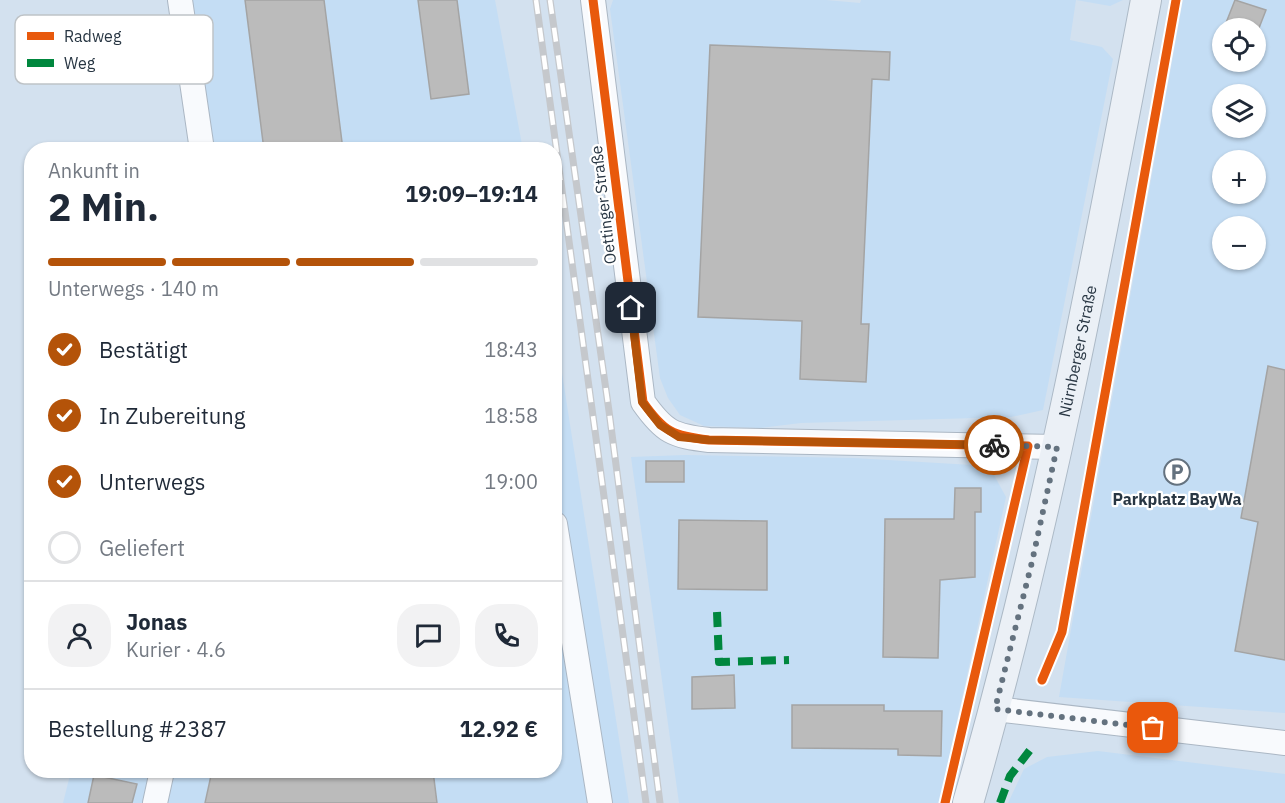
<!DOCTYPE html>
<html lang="de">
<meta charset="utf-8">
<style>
body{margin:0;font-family:"IBM Plex Sans",sans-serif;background:#f2f2f3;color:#1f2937;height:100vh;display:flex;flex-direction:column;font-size:22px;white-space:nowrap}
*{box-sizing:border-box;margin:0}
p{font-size:20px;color:#747a83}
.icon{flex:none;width:33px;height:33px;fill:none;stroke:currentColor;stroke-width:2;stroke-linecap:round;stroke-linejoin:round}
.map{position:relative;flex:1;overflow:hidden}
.details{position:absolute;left:24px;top:142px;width:538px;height:636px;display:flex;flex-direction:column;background:#fff;border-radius:24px;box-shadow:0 2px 4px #0004}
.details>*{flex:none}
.tools{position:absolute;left:1212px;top:18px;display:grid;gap:12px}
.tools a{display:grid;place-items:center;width:54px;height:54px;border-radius:50%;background:#fff;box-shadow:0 2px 4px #0004;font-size:30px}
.pin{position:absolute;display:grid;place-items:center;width:51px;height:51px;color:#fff;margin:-26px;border-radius:12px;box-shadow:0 3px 9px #0006}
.courier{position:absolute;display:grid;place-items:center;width:60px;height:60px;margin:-30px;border:4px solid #b45309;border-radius:50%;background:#fff;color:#222;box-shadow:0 2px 8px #0007}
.headline em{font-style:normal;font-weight:700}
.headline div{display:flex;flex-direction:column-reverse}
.headline{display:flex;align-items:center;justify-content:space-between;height:102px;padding:0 24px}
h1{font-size:39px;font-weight:700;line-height:45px}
.bar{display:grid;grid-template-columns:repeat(4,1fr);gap:9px 6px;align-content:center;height:72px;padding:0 24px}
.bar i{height:8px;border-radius:4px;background:#e0e1e3}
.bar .selected{background:#b45309}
.bar p{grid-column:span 4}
.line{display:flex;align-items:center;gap:15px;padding:0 24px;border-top:2px solid #e0e1e3}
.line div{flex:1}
.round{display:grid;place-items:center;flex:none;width:63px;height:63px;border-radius:24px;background:#f2f2f3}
ol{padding:0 24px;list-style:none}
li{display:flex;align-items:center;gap:18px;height:66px}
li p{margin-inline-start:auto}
li .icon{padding:6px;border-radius:50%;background:#b45309;color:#fff;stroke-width:4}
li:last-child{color:#747a83}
li i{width:33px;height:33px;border:3px solid #e0e1e3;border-radius:50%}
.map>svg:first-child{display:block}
.built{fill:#c4ddf4;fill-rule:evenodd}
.building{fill:#bbb;stroke:#a4a4a4;stroke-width:1.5}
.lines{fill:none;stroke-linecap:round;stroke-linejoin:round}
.minor-casing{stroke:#abb7c4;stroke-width:26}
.major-casing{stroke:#acb9c6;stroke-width:32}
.minor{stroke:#f8fafd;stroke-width:24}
.major{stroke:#ebf0f6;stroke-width:30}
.rail-casing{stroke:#c5c8cc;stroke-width:7}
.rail{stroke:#fff;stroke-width:4.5;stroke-dasharray:14;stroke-linecap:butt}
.quiet{stroke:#00873e;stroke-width:8;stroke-dasharray:15 8;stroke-linecap:butt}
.cycleway-casing{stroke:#fff;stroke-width:13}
.cycleway{stroke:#e8590c;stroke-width:9}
.done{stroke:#64727f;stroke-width:6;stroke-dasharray:0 10.8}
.route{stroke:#b45309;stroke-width:8}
.labels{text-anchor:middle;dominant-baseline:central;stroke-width:4.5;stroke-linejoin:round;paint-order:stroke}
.street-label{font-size:16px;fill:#283643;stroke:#fff}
.poi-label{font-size:16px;font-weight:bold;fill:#283643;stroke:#fff}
.key{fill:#fff;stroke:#bec3c7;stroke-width:1.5}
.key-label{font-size:16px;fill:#283643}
</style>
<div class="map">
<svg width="1285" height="803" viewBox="0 0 1285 803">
<rect width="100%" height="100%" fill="#d3e1ef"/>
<!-- built -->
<path class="built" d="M183,0h312l28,150h-321z
M613,0h213l34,3 1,-3h262l-13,6 -34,-6 -6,40 32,7 11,12 -70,351 -32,7 -210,6 -42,5 -55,-2 -24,-11 -12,-17 -8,-20 -50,-369z
M1183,0h102v713l-226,-16zM1222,28h34v34h-34zM1222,94h34v34h-34zM1222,160h34v34h-34zM1222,226h34v34h-34z
M555,328l74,475h-566l8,-32h484z
M685,455l169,3 118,7 22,10 12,22 -67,306h-260l-48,-346z
M1098,751l187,23v29h-277l16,-34 23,-12z"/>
<!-- building -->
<path class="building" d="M245,0h79l19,150h-79z
M418,0h39l12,94 -38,5z
M1235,0l31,10 -7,18h-35z
M710,45l180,7 -1,28 -17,-1 -11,245h8l-3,58 -66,-3 2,-58 -104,-4z
M1268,366l17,4v290l-50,-9 23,-129 -17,-4z
M646,461h38v21h-38z
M955,488h26v24h-6v65l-35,3 -2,78 -55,-1 2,-138h69z
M679,520l88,1v69l-89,-1z
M734,675l1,33 -43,1v-32z
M792,705h92v6h58l-1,45 -43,-1v-6l-106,-1z
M212,771h221l4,32h-232z
M94,775l43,9 -5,19h-44z"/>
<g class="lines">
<!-- minor casing -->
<g class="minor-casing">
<path id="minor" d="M180,0l22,150
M593,0l50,402c21,30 30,34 66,38l348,7
M555,524l45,279
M995,709l290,34
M155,803l7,-32"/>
</g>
<!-- major casing -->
<g class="major-casing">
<g id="major">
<path id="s1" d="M968,803c76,-264 127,-533 178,-803"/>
</g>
</g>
<!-- minor -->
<use href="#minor" class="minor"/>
<!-- major -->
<use href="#major" class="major"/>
<!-- rail casing -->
<g class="rail-casing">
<path id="rail" d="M536,0l110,803
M550,0l59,411 51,392"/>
</g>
<!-- rail -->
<use href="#rail" class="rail"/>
<!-- quiet -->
<path class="quiet" d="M717,612l2,50 70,-2
M1000,803l10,-27 20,-26"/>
<!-- cycleway casing -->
<g class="cycleway-casing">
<path id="cycleway" d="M593,0l50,402c21,30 30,34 66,38l319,6 -83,357
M1042,680l20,-48 114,-632"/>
</g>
<!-- cycleway -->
<use href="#cycleway" class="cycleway"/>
</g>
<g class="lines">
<!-- done -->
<path class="done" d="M994,445l63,2 -25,115 -37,147 158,19"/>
<!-- route -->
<path class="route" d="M631,308l11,94 18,23 19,12 30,3 285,5"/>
</g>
<!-- icons -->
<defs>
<g id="parking-ring" transform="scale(1.35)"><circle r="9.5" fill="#fff" stroke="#64727f" stroke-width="1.5"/><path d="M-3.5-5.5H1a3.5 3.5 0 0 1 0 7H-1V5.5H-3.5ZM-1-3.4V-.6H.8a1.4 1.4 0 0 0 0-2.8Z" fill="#64727f"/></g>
</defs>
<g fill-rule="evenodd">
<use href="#parking-ring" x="1177" y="472"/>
</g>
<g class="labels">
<!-- street labels -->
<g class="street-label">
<text transform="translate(603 205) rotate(-97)">Oettinger Straße</text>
<text stroke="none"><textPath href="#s1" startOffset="465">Nürnberger Straße</textPath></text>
</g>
<!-- poi labels -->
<g class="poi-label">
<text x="1177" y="499">Parkplatz BayWa</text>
</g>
</g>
<!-- legend -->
<rect x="15" y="15" width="198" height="69" rx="9" class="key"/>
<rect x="27" y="32" width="27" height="8" fill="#e8590c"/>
<rect x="27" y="59" width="27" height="8" fill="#00873e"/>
<g class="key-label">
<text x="64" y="42">Radweg</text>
<text x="64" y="69">Weg</text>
</g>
</svg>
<div class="tools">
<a><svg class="icon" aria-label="locate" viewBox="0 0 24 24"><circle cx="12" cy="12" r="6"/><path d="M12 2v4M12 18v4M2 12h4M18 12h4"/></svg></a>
<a><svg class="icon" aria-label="layers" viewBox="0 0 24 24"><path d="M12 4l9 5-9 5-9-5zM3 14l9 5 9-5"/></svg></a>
<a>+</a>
<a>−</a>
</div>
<div class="pin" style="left:1153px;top:728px;background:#ea580c"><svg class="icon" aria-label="bag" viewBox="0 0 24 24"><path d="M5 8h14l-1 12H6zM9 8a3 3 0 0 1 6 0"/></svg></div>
<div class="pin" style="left:631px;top:308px;background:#1f2937"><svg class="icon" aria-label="home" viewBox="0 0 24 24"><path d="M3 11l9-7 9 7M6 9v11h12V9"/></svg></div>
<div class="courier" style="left:994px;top:445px"><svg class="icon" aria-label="bike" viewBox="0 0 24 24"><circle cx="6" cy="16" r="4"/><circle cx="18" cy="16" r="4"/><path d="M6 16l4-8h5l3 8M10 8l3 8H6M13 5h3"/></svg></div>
<section class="details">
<div class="headline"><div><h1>2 Min.</h1><p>Ankunft in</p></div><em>19:09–19:14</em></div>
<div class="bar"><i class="selected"></i><i class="selected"></i><i class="selected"></i><i></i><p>Unterwegs · 140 m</p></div>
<ol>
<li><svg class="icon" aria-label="check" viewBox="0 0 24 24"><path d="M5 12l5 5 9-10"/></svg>Bestätigt<p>18:43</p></li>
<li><svg class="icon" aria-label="check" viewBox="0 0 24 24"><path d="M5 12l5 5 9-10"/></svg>In Zubereitung<p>18:58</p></li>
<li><svg class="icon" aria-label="check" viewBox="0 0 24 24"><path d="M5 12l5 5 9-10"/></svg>Unterwegs<p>19:00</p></li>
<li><i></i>Geliefert</li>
</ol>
<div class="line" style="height:108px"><a class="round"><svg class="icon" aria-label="person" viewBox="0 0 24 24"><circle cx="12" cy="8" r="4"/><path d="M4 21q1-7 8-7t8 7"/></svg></a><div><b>Jonas</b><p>Kurier · 4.6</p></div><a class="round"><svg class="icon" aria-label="chat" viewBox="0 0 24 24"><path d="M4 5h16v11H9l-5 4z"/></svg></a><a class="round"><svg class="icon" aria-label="phone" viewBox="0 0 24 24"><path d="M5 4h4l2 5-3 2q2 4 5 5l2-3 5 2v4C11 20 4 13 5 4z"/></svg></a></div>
<div class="line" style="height:78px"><div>Bestellung #2387</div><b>12.92 €</b></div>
</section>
</div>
